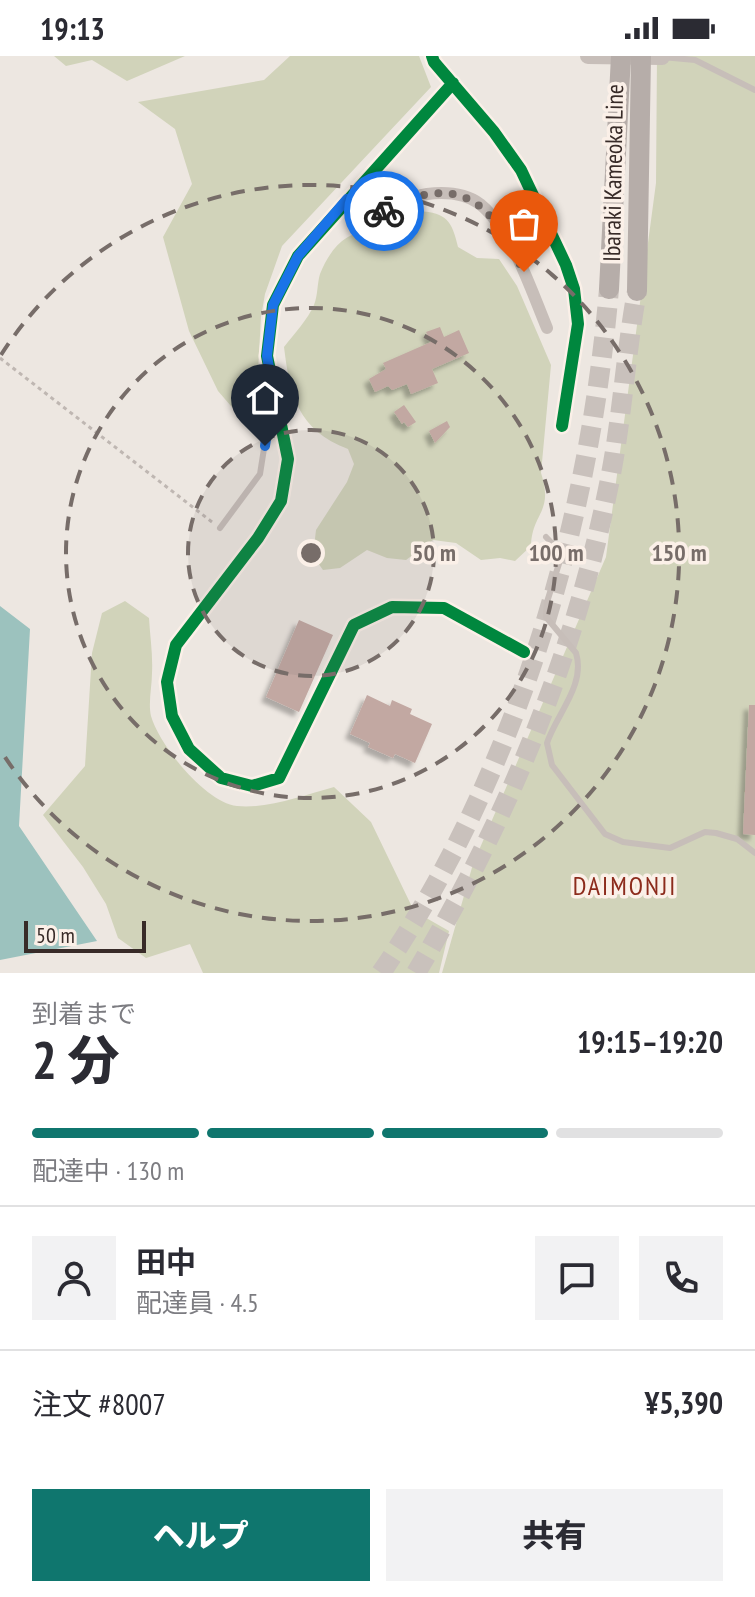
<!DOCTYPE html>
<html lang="ja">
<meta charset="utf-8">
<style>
body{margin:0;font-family:"PT Sans Narrow","Noto Sans JP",sans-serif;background:#f2f2f3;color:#2b2b33;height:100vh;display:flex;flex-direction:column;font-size:30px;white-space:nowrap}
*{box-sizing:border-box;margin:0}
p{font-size:26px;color:#7c7c81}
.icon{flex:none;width:44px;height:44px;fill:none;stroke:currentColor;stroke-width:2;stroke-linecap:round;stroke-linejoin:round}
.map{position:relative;height:917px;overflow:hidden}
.drawer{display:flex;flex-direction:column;background:#fff;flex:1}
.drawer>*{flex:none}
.scale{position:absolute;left:24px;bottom:20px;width:122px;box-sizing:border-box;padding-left:8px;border:4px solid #382b28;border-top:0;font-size:22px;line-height:28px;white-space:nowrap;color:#382b28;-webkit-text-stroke:6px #fbf0e8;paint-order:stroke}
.pin{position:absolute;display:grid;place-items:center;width:68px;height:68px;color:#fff;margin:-82px -34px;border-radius:50% 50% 50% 0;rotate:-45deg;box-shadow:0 0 8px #0007}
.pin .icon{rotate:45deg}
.courier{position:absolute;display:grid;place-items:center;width:80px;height:80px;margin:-40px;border:6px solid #1a73e8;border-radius:50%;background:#fff;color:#222;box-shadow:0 2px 10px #0007}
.summary em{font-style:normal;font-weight:800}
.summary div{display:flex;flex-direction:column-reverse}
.summary{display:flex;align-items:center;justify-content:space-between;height:136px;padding:0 32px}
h1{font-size:52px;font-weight:800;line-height:60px}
.bar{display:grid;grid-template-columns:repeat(4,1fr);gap:12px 8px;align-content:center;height:96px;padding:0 32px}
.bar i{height:10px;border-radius:6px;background:#e1e1e2}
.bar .selected{background:#0f766e}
.bar p{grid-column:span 4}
.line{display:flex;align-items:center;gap:20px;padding:0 32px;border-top:2px solid #e1e1e2}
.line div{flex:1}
.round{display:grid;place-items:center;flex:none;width:84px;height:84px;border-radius:0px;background:#f2f2f3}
.button{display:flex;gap:16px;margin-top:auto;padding:16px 32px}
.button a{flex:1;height:92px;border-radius:0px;background:#0f766e;color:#fff;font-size:32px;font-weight:800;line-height:92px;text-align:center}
.button a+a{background:#f2f2f3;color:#2b2b33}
.status{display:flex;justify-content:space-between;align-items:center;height:56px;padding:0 40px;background:#fff;direction:ltr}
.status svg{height:22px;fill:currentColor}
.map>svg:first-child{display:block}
.green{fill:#d1d3ba}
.water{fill:#9cc2be}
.building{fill:#c2a8a2;filter:url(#shadow)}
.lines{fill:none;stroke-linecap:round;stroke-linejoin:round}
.primary-tunnel{stroke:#c9c1bc;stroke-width:20;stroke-dasharray:20 10;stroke-linecap:butt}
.path{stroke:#bfb7b2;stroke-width:3;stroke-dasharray:4 4;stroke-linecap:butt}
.service{stroke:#c7beb9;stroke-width:6}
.minor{stroke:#c7beb9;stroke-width:12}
.tertiary{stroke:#c7beb9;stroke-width:16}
.primary{stroke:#b6ada9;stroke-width:20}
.cycleway-casing{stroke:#fbf0e8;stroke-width:17}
.cycleway{stroke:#00873e;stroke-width:12}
.done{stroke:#776d69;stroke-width:8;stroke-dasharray:0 14.4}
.route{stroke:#1a73e8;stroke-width:10}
.ring{fill:none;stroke:#776d69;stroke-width:4;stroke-dasharray:14 10}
.labels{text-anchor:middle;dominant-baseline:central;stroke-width:7;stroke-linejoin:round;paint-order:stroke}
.street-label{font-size:24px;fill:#382b28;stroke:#fbf0e8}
.neighbourhood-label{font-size:26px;letter-spacing:2px;fill:#8c2b1c;stroke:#fbf0e8}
.centre{fill:#776d69;stroke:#fbf0e8;stroke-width:4}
.ring-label{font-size:24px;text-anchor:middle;font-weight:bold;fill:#776d69;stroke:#fbf0e8;stroke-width:7;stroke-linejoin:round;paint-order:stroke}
</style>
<div class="status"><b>19:13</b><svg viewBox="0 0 49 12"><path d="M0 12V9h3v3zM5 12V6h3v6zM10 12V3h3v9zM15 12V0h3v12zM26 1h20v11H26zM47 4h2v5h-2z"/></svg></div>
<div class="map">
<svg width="755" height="917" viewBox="0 0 755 917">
<defs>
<filter id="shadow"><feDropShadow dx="-5" dy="5" stdDeviation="2" flood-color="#0004"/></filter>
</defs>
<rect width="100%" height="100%" fill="#ede7e1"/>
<!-- green -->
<path class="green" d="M54,0h131l-58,25 -35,-21 -26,6z
M290,0h129l12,31 -149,159 -17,48 -4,23 -3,54 4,18 -9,31h-10l-25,-29 -29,-60 -26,-94 29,-53 -17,-55 -37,-27 126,-22z
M657,0h98v917h-313l31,-109 133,-307 50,-374z
M419,155c28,2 33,10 39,36l19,11 22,1 18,27 34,79 -10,108c13,40 -9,39 -10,73l-16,15 -15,-3 -19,2 -25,-17 -23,-3 -27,20 -19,-2 -20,-8 -27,18 -17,2 -10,-14 3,-26 31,-48 7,-18 -6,-15c-50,-19 -58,-53 -64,-102 10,-13 24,-28 30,-42 4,-10 3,-21 6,-31 14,-35 38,-52 74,-38l12,-15z
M125,545l24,17c1,18 4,37 3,55 0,13 -4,30 -1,43 8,29 55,87 86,90 32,3 67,-11 97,-19l37,35 43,89 35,20 -10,42h-236l-13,-29 -44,14 -28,-20 -12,-34 -23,-37 -40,-52 42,-49 7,-113 10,-40z"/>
<!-- water -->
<path class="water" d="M0,550l30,23 -11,197 78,115 -97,19z"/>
<!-- building -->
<path class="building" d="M440,271l4,10 15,-7 10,23 -37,16 6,14 -27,11 -4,-10 -15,6 -4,-4 -13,6 -6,-13 17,-10 -3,-6 48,-21 -5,-10z
M404,349l12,17 -8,5 -4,-5 -2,2 -8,-12z
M447,365l3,6 -15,16 -6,-12z
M299,564l34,15 -34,77 -33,-15z
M367,639l23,11 2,-6 20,9 -2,5 22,10 -17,39 -20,-9 -2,4 -25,-11 2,-4 -20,-9z
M749,649h6v130l-12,-1z"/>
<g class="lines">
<!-- primary-tunnel -->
<path class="primary-tunnel" d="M381,917c135,-198 208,-447 228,-684
M416,917c90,-151 157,-312 192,-484 14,-66 17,-132 29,-198"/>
<!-- path -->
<path class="path" d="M0,302l212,164"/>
<!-- service -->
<path class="service" d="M662,1l33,3 60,30
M220,472l40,-54 12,-76
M546,481l16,17 -15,48 -1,15 30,36c10,32 -20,62 -29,90l5,22 53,69 18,8 47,6 35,-16 11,1 21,6 18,14"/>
<!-- minor -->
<path class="minor" d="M432,0l2,6 60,70 27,38 45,95 8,24 4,35 -16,102
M453,27l-155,173 -25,49 -6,51 21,103 -7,42 -23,37 -82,107 -9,37 5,34 17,33 32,29 31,8 27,-8 75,-153 38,-18 52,1 80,44
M347,143l22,15c20,-4 38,-17 58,-20 17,-2 38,-1 53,10 32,26 51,86 67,124"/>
<!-- tertiary -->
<path class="tertiary" d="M588,0l74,1"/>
<!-- primary -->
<path class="primary" d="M609,233l12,-233
M637,235l4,-235"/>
<!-- cycleway casing -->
<g class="cycleway-casing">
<path id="cycleway" d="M432,0l2,6 60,70 27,38 45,95 8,24 4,35 -16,102
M453,27l-155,173 -25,49 -6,51 21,103 -7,42 -23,37 -82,107 -9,37 5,34 17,33 32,29 31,8 27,-8 75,-153 38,-18 52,1 80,44"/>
</g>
<!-- cycleway -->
<use href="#cycleway" class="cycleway"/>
</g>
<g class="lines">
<!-- done -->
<path class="done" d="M384,155c13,-5 27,-14 40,-16 58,-12 78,35 100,77"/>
<!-- route -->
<path class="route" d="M265,390l8,-55 -6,-35 6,-51 25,-49 49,-57 22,15 15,-3"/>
</g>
<!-- distance rings -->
<circle cx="311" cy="497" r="123" fill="#776d69" fill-opacity=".12"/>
<g class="ring">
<circle cx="311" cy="497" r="123"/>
<circle cx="311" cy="497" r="245"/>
<path d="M1 299A368 368 0 1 1 1 695"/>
</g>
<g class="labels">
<!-- street labels -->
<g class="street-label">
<text transform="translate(613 117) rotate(-89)">Ibaraki Kameoka Line</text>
</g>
<!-- neighbourhood labels -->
<g class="neighbourhood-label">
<text x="625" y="829">DAIMONJI</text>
</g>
</g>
<circle cx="311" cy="497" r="12" class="centre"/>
<g class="ring-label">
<text x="434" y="505">50 m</text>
<text x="556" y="505">100 m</text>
<text x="679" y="505">150 m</text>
</g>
</svg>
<div class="scale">50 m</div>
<div class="pin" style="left:524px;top:216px;background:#ea580c"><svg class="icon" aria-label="bag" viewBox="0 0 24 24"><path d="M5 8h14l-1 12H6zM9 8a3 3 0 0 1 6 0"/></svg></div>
<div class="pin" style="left:265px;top:390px;background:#1f2937"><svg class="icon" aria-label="home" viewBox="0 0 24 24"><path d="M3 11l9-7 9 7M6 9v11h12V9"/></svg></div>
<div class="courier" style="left:384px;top:155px"><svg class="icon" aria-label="bike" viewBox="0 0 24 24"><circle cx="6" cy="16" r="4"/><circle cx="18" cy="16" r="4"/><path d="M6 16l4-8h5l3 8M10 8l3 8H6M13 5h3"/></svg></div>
</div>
<section class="drawer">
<div class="summary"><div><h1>2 分</h1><p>到着まで</p></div><em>19:15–19:20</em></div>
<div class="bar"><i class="selected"></i><i class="selected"></i><i class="selected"></i><i></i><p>配達中 · 130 m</p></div>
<div class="line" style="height:144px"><a class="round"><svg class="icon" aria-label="person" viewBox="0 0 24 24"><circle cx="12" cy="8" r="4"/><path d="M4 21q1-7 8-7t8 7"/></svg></a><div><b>田中</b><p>配達員 · 4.5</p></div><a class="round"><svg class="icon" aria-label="chat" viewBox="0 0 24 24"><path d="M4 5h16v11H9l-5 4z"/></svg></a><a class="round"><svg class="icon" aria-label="phone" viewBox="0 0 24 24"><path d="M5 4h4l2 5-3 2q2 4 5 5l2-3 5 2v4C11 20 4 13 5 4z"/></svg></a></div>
<div class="line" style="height:104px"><div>注文 #8007</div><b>¥5,390</b></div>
<div class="button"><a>ヘルプ</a><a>共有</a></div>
</section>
